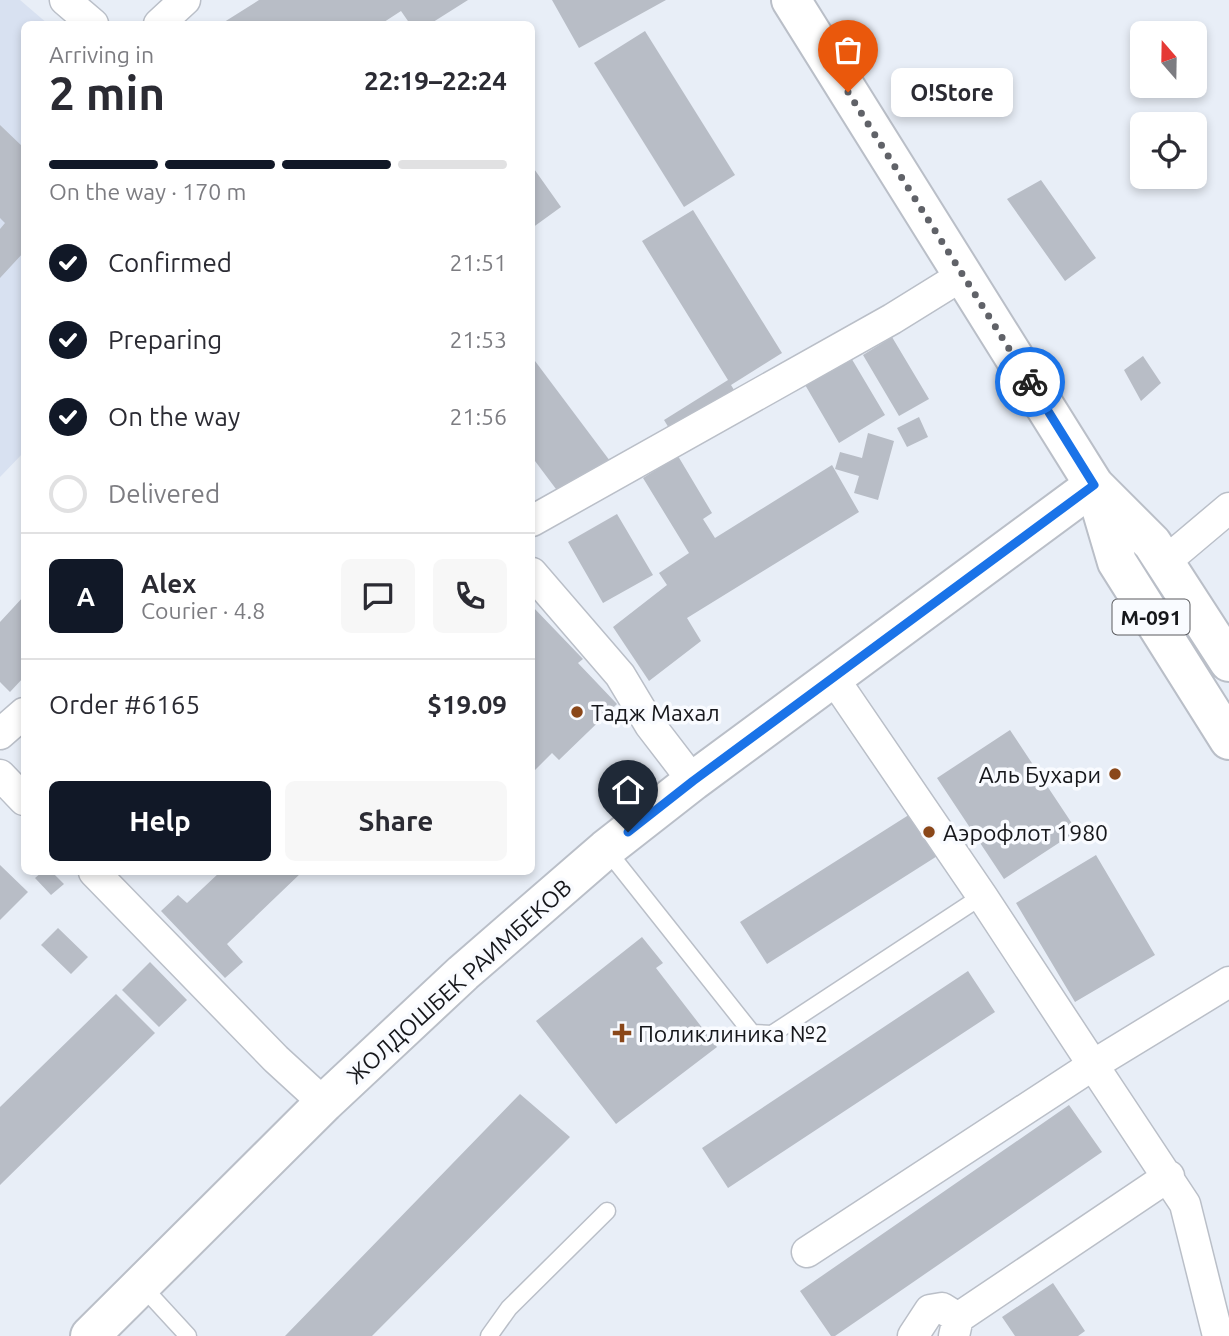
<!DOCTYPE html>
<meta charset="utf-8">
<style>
body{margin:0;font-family:Ubuntu,sans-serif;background:#f7f7f7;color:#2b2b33;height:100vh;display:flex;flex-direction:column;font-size:26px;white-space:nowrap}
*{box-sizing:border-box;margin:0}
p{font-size:23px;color:#7c7c81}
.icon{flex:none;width:38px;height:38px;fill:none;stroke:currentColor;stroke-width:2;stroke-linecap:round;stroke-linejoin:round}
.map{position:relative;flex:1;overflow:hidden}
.panel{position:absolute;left:21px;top:21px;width:514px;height:854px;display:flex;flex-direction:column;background:#fff;border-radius:10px;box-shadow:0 4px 10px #0003}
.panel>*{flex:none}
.needle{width:46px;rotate:340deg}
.tools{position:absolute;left:1130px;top:21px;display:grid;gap:14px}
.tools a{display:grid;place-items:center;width:77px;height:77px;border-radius:10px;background:#fff;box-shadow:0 4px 10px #0003;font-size:35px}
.pin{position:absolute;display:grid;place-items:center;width:60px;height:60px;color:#fff;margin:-72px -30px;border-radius:50% 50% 50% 0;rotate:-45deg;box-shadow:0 0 7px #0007}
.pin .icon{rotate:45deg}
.courier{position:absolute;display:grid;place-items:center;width:70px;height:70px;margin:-35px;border:5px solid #1a73e8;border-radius:50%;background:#fff;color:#222;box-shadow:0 2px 9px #0007}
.bubble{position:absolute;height:49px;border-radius:10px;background:#fff;box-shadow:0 4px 10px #0003;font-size:23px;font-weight:600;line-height:49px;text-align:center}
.head em{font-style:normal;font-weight:600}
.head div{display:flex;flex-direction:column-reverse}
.head{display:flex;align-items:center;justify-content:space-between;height:119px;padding:0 28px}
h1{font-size:46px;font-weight:600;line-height:52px}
.bar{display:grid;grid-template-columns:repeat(4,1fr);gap:10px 7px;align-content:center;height:84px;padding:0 28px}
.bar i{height:9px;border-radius:5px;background:#e1e1e2}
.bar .current{background:#111827}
.bar p{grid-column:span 4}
.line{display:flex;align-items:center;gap:18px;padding:0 28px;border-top:2px solid #e1e1e2}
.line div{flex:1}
.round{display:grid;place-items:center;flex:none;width:74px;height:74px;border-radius:10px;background:#f7f7f7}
ol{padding:0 28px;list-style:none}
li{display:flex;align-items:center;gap:21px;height:77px}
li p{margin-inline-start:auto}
li .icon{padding:7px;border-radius:50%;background:#111827;color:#fff;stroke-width:4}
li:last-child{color:#7c7c81}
li i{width:38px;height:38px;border:4px solid #e1e1e2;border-radius:50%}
.button{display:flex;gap:14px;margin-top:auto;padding:14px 28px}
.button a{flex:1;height:80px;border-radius:10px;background:#111827;color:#fff;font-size:28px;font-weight:600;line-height:80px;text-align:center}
.button a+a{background:#f7f7f7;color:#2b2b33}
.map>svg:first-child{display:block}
.built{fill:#d8e1f1}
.building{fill:#b8bdc6}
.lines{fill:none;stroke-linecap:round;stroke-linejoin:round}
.lane-casing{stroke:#babfc8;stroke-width:19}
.street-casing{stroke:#babfc8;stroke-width:33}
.secondary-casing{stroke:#babfc8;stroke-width:42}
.primary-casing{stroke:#babfc8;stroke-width:42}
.lane{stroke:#fff;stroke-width:16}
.street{stroke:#fff;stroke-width:30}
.secondary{stroke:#fff;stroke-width:38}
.primary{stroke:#fff;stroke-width:38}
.done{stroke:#606268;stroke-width:7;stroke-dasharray:0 12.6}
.route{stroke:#1a73e8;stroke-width:9}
.poi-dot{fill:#8a4719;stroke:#f9fbff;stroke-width:2.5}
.labels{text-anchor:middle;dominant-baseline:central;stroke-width:7;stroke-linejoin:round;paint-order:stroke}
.shield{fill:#f9fbff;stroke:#5a5b5f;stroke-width:2}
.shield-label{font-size:21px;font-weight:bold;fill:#16171b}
.poi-label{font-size:23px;fill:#16171b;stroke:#f9fbff;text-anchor:start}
.street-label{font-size:23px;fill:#16171b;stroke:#f9fbff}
</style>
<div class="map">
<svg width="1229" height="1336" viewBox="0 0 1229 1336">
<rect width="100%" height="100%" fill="#e8eef7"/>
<!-- built -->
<path class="built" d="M0,0h20l28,24h-24v428l-24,25z"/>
<!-- building -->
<path class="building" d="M259,0h209l-38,24h-20l-9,-13 -20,13h-160z
M552,0h114l-87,48z
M645,31l90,144 -51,32 -90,-144z
M0,125l24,23v104l-24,26v-49l5,-6 -5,-5z
M532,166l29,41 -29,21z
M1041,180l55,78 -31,23 -58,-82z
M693,210l89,143 -51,32 8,13 -64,40 -11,-18 64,-40 -86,-139z
M892,337l37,62 -30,17 -36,-61z
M850,356l35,59 -46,28 -35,-60z
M1143,356l18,27 -20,18 -17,-31z
M532,357l78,104 -48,36 -30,-40z
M919,417l9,20 -21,10 -10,-19z
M868,433l26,8 -16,59 -24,-7 5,-17 -24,-7 5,-17 22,6z
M678,456l34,57 -9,6 12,19 117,-73 27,47 -172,106 14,23 -52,40 -36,-54 54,-42 -8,-12 30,-20 -46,-75z
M617,514l36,61 -50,28 -35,-61z
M24,596v81l-14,15 -10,-10v-60z
M532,606l51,53 -5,4 39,41 -58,56 -7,-7 -20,20z
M1010,730l67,101 -73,48 -67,-101z
M915,811l27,42 -175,111 -27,-42z
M1096,855l59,100 -80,47 -59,-99z
M0,865l28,27 -28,28z
M42,872h10l12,12 -13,11 -16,-17z
M220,872h82l-75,72 16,18 -18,16 -64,-67 17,-16 9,8z
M58,928l30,29 -17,17 -30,-29z
M642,937l21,26 -7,5 61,79 -101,77 -80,-103z
M150,962l37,38 -28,27 -37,-37z
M968,971l27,41 -267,176 -26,-40z
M116,994l39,39 -155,152v-78z
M520,1094l50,43 -198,199h-87z
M1069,1105l33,47 -267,184h-4l-31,-45z
M1053,1283l32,48 -7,5h-63l-13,-19z"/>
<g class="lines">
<!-- lane casing -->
<g class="lane-casing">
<path id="lane" d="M606,849l146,184 20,1 210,-138
M142,1286l46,50
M489,1336l20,-28 98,-97"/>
</g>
<!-- street casing -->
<g class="street-casing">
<path id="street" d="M65,0l28,24
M159,24l26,-24
M532,521l360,-202 71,-44
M1165,562l64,-54
M532,573l88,102 30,50 43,56
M0,734l24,-21
M0,775l24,25
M94,872l182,187 48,44
M807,1252l286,-187 -111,-169 -148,-217
M913,1336l17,-26 12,-2 16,10
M954,1336l4,-18 211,-142
M1218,1336l-33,-132 -92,-139 136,-83"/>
</g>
<!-- secondary casing -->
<g class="secondary-casing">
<path id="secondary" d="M90,1336l234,-233 139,-130 143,-124 87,-68 401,-296"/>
</g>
<!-- primary casing -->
<g class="primary-casing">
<path id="primary" d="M791,0l303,485 58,58 77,119
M1096,491l21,71 112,178"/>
</g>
<!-- lane -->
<use href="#lane" class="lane"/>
<!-- street -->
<use href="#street" class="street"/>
<!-- secondary -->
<use href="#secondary" class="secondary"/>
<!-- primary -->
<use href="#primary" class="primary"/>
</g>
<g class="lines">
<!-- done -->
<path class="done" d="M848,92l182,290"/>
<!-- route -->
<path class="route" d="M628,832l65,-51 401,-296 -64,-103"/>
</g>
<!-- markers -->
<g class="poi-dot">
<circle cx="577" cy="712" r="7"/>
<circle cx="1115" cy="774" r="7"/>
<circle cx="929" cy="832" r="7"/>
<path d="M618.5 1022.5h7v7h7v7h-7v7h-7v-7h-7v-7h7z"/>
</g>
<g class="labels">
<!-- shield labels -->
<rect class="shield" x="1112.5" y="599.5" width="77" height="35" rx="5"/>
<g class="shield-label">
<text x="1151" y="617">М-091</text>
</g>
<!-- poi labels -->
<g class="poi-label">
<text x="591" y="712">Тадж Махал</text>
<text x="1101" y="774" text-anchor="end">Аль Бухари</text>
<text x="943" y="832">Аэрофлот 1980</text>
<text x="638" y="1033">Поликлиника №2</text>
</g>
<!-- street labels -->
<g class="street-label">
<text transform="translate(459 981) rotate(-42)">ЖОЛДОШБЕК РАИМБЕКОВ</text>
</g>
</g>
</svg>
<div class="tools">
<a><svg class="needle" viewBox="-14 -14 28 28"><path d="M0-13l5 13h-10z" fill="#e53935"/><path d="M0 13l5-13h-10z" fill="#7c7c81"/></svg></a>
<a><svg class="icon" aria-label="locate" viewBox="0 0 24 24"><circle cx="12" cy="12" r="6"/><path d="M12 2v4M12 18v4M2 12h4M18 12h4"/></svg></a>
</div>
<div class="pin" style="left:848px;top:92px;background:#ea580c"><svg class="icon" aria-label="bag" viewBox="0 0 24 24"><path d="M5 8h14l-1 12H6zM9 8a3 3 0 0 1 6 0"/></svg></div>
<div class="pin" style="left:628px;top:832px;background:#1f2937"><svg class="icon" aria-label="home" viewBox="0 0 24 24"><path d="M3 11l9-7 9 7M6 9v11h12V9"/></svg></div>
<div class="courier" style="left:1030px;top:382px"><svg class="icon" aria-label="bike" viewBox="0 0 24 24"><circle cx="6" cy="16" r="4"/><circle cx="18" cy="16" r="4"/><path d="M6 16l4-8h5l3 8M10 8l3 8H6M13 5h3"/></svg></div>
<div class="bubble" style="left:891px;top:68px;width:122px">O!Store</div>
<section class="panel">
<div class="head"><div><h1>2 min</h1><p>Arriving in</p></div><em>22:19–22:24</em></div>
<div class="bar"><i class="current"></i><i class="current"></i><i class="current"></i><i></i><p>On the way · 170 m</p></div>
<ol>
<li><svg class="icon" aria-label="check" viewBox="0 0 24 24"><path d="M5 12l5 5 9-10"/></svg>Confirmed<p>21:51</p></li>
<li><svg class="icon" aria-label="check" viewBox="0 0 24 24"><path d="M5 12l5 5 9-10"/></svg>Preparing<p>21:53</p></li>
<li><svg class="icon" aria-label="check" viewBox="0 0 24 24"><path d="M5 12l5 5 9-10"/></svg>On the way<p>21:56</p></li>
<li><i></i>Delivered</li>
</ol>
<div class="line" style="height:126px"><b class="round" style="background:#111827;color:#fff">A</b><div><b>Alex</b><p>Courier · 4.8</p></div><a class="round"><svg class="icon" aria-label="chat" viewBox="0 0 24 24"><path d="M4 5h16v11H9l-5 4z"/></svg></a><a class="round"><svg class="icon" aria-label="phone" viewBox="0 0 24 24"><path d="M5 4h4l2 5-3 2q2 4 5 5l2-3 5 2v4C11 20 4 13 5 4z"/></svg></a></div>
<div class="line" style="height:91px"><div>Order #6165</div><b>$19.09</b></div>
<div class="button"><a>Help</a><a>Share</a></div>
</section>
</div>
